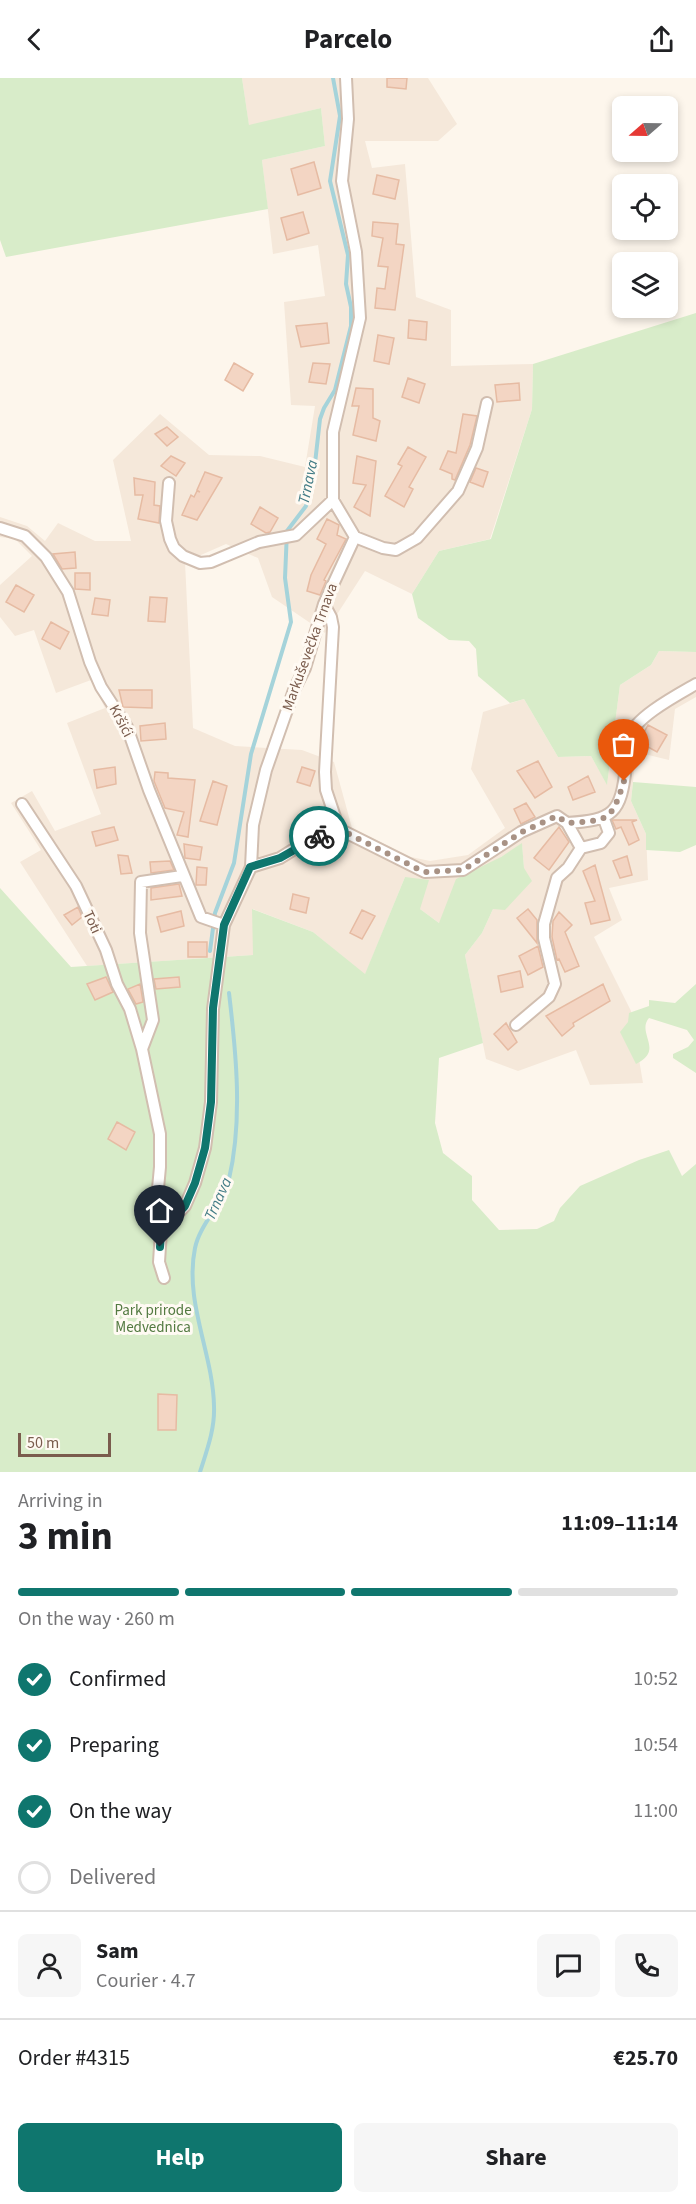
<!DOCTYPE html>
<meta charset="utf-8">
<style>
body{margin:0;font-family:"Source Sans 3",sans-serif;background:#f6f6f6;color:#202124;height:100vh;display:flex;flex-direction:column;font-size:22px;white-space:nowrap}
*{box-sizing:border-box;margin:0}
p{font-size:20px;color:#757577}
.icon{flex:none;width:33px;height:33px;fill:none;stroke:currentColor;stroke-width:2;stroke-linecap:round;stroke-linejoin:round}
.map{position:relative;height:1394px;overflow:hidden}
.side{display:flex;flex-direction:column;background:#fff;flex:1}
.side>*{flex:none}
.needle{width:39px;rotate:250deg}
.buttons{position:absolute;left:612px;top:18px;display:grid;gap:12px}
.buttons a{display:grid;place-items:center;width:66px;height:66px;border-radius:9px;background:#fff;box-shadow:0 3px 9px #0003;font-size:30px}
.scale{position:absolute;left:18px;bottom:15px;width:93px;box-sizing:border-box;padding-left:6px;border:3px solid #7a5c4d;border-top:0;font-size:16px;line-height:21px;white-space:nowrap;color:#7a5c4d;-webkit-text-stroke:4px #fffaf3;paint-order:stroke}
.pin{position:absolute;display:grid;place-items:center;width:51px;height:51px;color:#fff;margin:-62px -26px;border-radius:50% 50% 50% 0;rotate:-45deg;box-shadow:0 0 6px #0007}
.pin .icon{rotate:45deg}
.courier{position:absolute;display:grid;place-items:center;width:60px;height:60px;margin:-30px;border:4px solid #0f766e;border-radius:50%;background:#fff;color:#222;box-shadow:0 2px 8px #0007}
.summary em{font-style:normal;font-weight:700}
.summary div{display:flex;flex-direction:column-reverse}
.summary{display:flex;align-items:center;justify-content:space-between;height:102px;padding:0 18px}
h1{font-size:39px;font-weight:700;line-height:45px}
.bar{display:grid;grid-template-columns:repeat(4,1fr);gap:9px 6px;align-content:center;height:72px;padding:0 18px}
.bar i{height:8px;border-radius:4px;background:#e0e0e0}
.bar .selected{background:#0f766e}
.bar p{grid-column:span 4}
.line{display:flex;align-items:center;gap:15px;padding:0 18px;border-top:2px solid #e0e0e0}
.line div{flex:1}
.round{display:grid;place-items:center;flex:none;width:63px;height:63px;border-radius:9px;background:#f6f6f6}
ol{padding:0 18px;list-style:none}
li{display:flex;align-items:center;gap:18px;height:66px}
li p{margin-inline-start:auto}
li .icon{padding:6px;border-radius:50%;background:#0f766e;color:#fff;stroke-width:4}
li:last-child{color:#757577}
li i{width:33px;height:33px;border:3px solid #e0e0e0;border-radius:50%}
.action{display:flex;gap:12px;margin-top:auto;padding:12px 18px}
.action a{flex:1;height:69px;border-radius:9px;background:#0f766e;color:#fff;font-size:24px;font-weight:700;line-height:69px;text-align:center}
.action a+a{background:#f6f6f6;color:#202124}
header{display:flex;justify-content:space-between;align-items:center;height:78px;padding:0 18px;background:#fff;font-size:27px;font-weight:700}
.map>svg:first-child{display:block}
.residential{fill:#f5e8da}
.green{fill:#d8ecc9}
.lines{fill:none;stroke-linecap:round;stroke-linejoin:round}
.stream{stroke:#a5d3da;stroke-width:4}
.building{fill:#f3d5c3;stroke:#e6bba3;stroke-width:1.5}
.minor-casing{stroke:#d1beb0;stroke-width:14}
.minor{stroke:#fff;stroke-width:10}
.done{stroke:#a89285;stroke-width:6;stroke-dasharray:0 10.8}
.route{stroke:#0f766e;stroke-width:8}
.labels{text-anchor:middle;dominant-baseline:central;stroke-width:6;stroke-linejoin:round;paint-order:stroke}
.street-label{font-size:15px;fill:#7a5c4d;stroke:#fffaf3}
.park-label{font-size:15px;fill:#537a41;stroke:#fffaf3}
.water-label{font-size:16px;font-style:italic;fill:#437c86;stroke:#fffaf3}
</style>
<header><svg class="icon" aria-label="back" viewBox="0 0 24 24"><path d="M15 5l-7 7 7 7"/></svg>Parcelo<svg class="icon" aria-label="share" viewBox="0 0 24 24"><path d="M12 15V3M7 8l5-5 5 5M5 13v7h14v-7"/></svg></header>
<div class="map">
<svg width="696" height="1394" viewBox="0 0 696 1394">
<rect width="100%" height="100%" fill="#fdf6ec"/>
<!-- residential -->
<path class="residential" d="M242,0h186l29,46 -19,17h-73l7,27 33,-4 11,133 35,13v56l82,-2 -1,45 -42,130 -51,12 -27,43 -47,-23 -40,62 -53,-36 -14,-39 -32,-14 -41,18 8,166 42,18 67,4 32,12 18,66 59,29 19,4 38,-6 37,-27 -34,-59 12,-57 41,-13 34,58 33,-1 16,28 13,-99 31,-20 8,-14 37,1v45l-21,12 -6,51 -33,-8 -5,49 15,33 2,46 -39,8 13,32 -28,17 37,74 12,72 -53,2 -14,-35 -58,21 -32,-12 -21,-104 17,-22 11,-24 31,-41 -2,-24 -21,13 -62,66 -19,-14 -15,-32 -40,98 -52,-43 -60,-23v46l-166,11 -67,-104 21,-12 -30,-47 21,-12 23,40 46,-17 -34,-91 38,-15 -14,-28 -35,13 -22,-63 -19,6 -15,-19v-32l32,-29 -17,-17 -15,-2v-20l27,9 18,15 13,-18 37,18h36l-18,-81 47,-46 49,41 51,1 45,11 10,-61 -24,-1 -7,-103 41,-6 -7,-51 -45,9 -11,-94 63,-14 -4,-38 -72,18z"/>
<!-- green -->
<path class="green" d="M0,0h242l7,47 72,-17 4,38 -63,14 6,49 -262,48 -6,-17z
M696,235v339l-37,-1 -8,14 -31,20 -13,100 -16,-29 -33,1 -34,-58 -14,4 -32,-27 -2,-27 -7,-8 -20,-1 -31,-22 -6,-24 27,-43 52,-12 41,-130 1,-45z
M633,704l63,5v58l-16,7 -34,-2v-16l-15,-33z
M522,765l2,25 8,13 -27,29 -12,-1 -11,24 -17,22 18,88 -44,15 -4,65 8,30 29,23v24l27,30 38,-1 17,-8 6,-13 20,-22 59,-26 30,-10 13,26 14,-12v308h-696v-584l71,79 182,-12 -1,-46 61,23 52,42 40,-97 24,3 -9,29 19,14 17,-44 45,-22z
M696,906v89l-23,-15v-4l15,-7 6,-7 -7,-10 -38,-12c-13,15 16,32 -13,46l-16,-32 8,-10 1,-9 20,-7v-6l26,3z"/>
<g class="lines">
<!-- stream -->
<path class="stream" d="M210,873l5,-38 19,-50 17,-109 40,-132 -6,-44 2,-47 19,-25 7,-25 7,-62 4,-11 11,-18 16,-64v-19l-5,-23 2,-29 -18,-74 10,-65 -7,-38
M200,1394c7,-22 15,-43 14,-66 -1,-53 -30,-104 -19,-158 5,-24 28,-45 34,-69 14,-59 7,-127 0,-186"/>
</g>
<!-- building -->
<path class="building" d="M387,0h20l-1,11 -19,-2z
M314,84l7,26 -23,7 -7,-26z
M377,97l22,5 -4,19 -22,-5z
M303,134l6,21 -22,7 -6,-22z
M373,144l25,2 -2,20 8,1 -9,65 -20,-2 2,-20 8,1 3,-22 -10,-1 5,-28 -11,-2z
M409,242l18,2 -1,18 -18,-2z
M327,245l2,20 -28,4 -5,-21z
M378,257l16,3 -5,26 -15,-3z
M234,285l19,11 -10,17 -18,-11z
M313,285l17,1 -4,20 -17,-2z
M408,300l17,6 -6,19 -17,-6z
M519,305l1,17 -23,2 -2,-17z
M356,310l17,1v29l7,3 -4,20 -23,-6 6,-29h-7z
M463,336l14,2 -7,29 -15,35 -3,-1v-5l-12,-5 8,-18 8,2z
M167,349l11,10 -11,9 -12,-12z
M408,369l18,10 -17,30 4,2 -9,18 -19,-11 17,-30 -4,-2z
M171,378l14,7 -9,13 -15,-10z
M357,378l19,5 -6,55 -16,-9 12,-22 -13,-2z
M476,390l12,4 -5,15 -13,-5z
M205,394l17,6 -25,42 -15,-5 9,-20 3,2 3,-6 3,1 -3,-2z
M134,400l21,4 -1,23 6,1 -1,17 -21,-4 5,-24h-8z
M260,429l18,11 -8,14 -4,1 -15,-9z
M327,441l12,6 -2,10 9,4 -22,41 2,1 -6,14 -13,-4 4,-16 15,-31 -9,-5z
M75,474l1,16 -14,1 -9,-15z
M75,495h15v17l-15,-1z
M16,507l18,10 -10,17 -18,-10z
M150,519l17,1 -2,24 -17,-1z
M95,520l15,2 -2,16 -16,-2z
M51,544l18,10 -9,17 -18,-10z
M119,612h33v18l-29,-1z
M165,645l1,16 -25,2 -1,-15z
M648,647l19,10 -10,17 -18,-10z
M538,683l14,26 -17,11 -18,-27z
M115,689l1,17 -19,4 -3,-18z
M302,689l13,4 -5,15 -13,-4z
M155,694l13,1v5l27,2 -7,57 -11,-2 7,-23 -19,-4 -11,-27z
M588,698l7,16 -22,8 -5,-13z
M213,703l14,5 -10,39 -17,-4z
M526,725l9,14 -14,7 -7,-15z
M612,742h25l-5,2 7,18 -10,5 -8,-18 -5,2z
M114,749l4,13 -22,6 -4,-14z
M559,749l10,15 -20,28 -15,-12z
M184,766l18,3 -2,13 -15,-2z
M118,777l10,1 4,17 -11,1z
M627,778l5,19 -12,3 -7,-17z
M170,783l4,9 -23,3 -1,-11z
M595,787l15,55 -19,4 -6,-21 10,-2 -12,-30z
M197,789l10,1 -1,17h-10z
M179,806l3,12 -31,4v-12z
M293,816l16,4 -3,15 -16,-4z
M78,829l4,10 -10,8 -8,-10z
M528,831l9,11v23l-20,-25z
M362,832l13,6 -13,23 -12,-6z
M181,833l3,15 -23,6 -4,-15z
M559,834l13,13 -7,7 14,34 -14,6 -6,-13 -2,1 -5,-23 1,-16z
M188,864h19v15h-19z
M538,868l5,21 -15,8 -9,-19z
M520,893l3,16 -22,5 -3,-16z
M106,899l7,15 -18,8 -8,-16z
M179,899l1,10 -24,2 -2,-10z
M140,906l3,18 -7,2 -8,-15z
M603,906l7,17 -37,22 1,3 -12,10 -16,-20z
M506,945l11,19 -9,8 -14,-16z
M117,1044l18,10 -9,18 -18,-11z
M158,1316l19,1 -1,35h-18z"/>
<g class="lines">
<!-- minor casing -->
<g class="minor-casing">
<path id="minor" d="M169,405l-3,38 4,18 4,9 9,8 17,7 11,-1 48,-20 37,-7 37,-35
M0,450l25,8 21,21 22,35 22,70 11,25 26,40 22,63 52,127 23,8
M355,459l28,11 13,2 21,-12 41,-47 19,-43 10,-45
M324,526l7,13 2,10 -8,145 1,18 13,39
M22,726l54,82 30,64 11,34 13,25 12,40
M581,770l20,-5 8,-10 -5,-14
M251,789l29,-9 27,-17 32,-12 86,43 38,-2 58,-38 36,-16 10,7c46,-3 54,-9 59,-57 1,-9 0,-19 2,-28 7,-21 49,-43 68,-54
M516,947l33,-28 6,-13 -11,-46v-14l13,-46 11,-10 13,-20 -14,-25
M161,1153l24,-25 10,-23 10,-35 6,-46 2,-93 11,-84 27,-58 2,-42 13,-55 28,-80 11,-22 19,-64 31,-67 -22,-37v-68l27,-114 -4,-66 -14,-71 6,-62 -2,-41
M164,1200l-5,-16 2,-31 -4,-32 3,-32v-33l-18,-85 11,-29 -13,-87 1,-51 41,-6"/>
</g>
<!-- minor -->
<use href="#minor" class="minor"/>
</g>
<g class="lines">
<!-- done -->
<path class="done" d="M319,758l20,-7 85,43 39,-2 59,-38 35,-16 10,7c42,-3 44,-1 57,-42"/>
<!-- route -->
<path class="route" d="M160,1169l1,-15 24,-26 10,-23 10,-35 6,-46 2,-94 11,-83 26,-58 30,-9 39,-22"/>
</g>
<g class="labels">
<!-- street labels -->
<g class="street-label">
<text transform="translate(310 569) rotate(-70)">Markuševečka Trnava</text>
<text transform="translate(121 643) rotate(62)">Kršići</text>
<text transform="translate(92 844) rotate(65)">Toti</text>
</g>
<!-- park labels -->
<g class="park-label">
<text x="153" y="1232">Park prirode<tspan x="153" dy="17">Medvednica</tspan></text>
</g>
<!-- water labels -->
<g class="water-label">
<text transform="translate(308 404) rotate(-78)">Trnava</text>
<text transform="translate(218 1121) rotate(-66)">Trnava</text>
</g>
</g>
</svg>
<div class="buttons">
<a><svg class="needle" viewBox="-14 -14 28 28"><path d="M0-13l5 13h-10z" fill="#e53935"/><path d="M0 13l5-13h-10z" fill="#757577"/></svg></a>
<a><svg class="icon" aria-label="locate" viewBox="0 0 24 24"><circle cx="12" cy="12" r="6"/><path d="M12 2v4M12 18v4M2 12h4M18 12h4"/></svg></a>
<a><svg class="icon" aria-label="layers" viewBox="0 0 24 24"><path d="M12 4l9 5-9 5-9-5zM3 14l9 5 9-5"/></svg></a>
</div>
<div class="scale">50 m</div>
<div class="pin" style="left:624px;top:703px;background:#ea580c"><svg class="icon" aria-label="bag" viewBox="0 0 24 24"><path d="M5 8h14l-1 12H6zM9 8a3 3 0 0 1 6 0"/></svg></div>
<div class="pin" style="left:160px;top:1169px;background:#1f2937"><svg class="icon" aria-label="home" viewBox="0 0 24 24"><path d="M3 11l9-7 9 7M6 9v11h12V9"/></svg></div>
<div class="courier" style="left:319px;top:758px"><svg class="icon" aria-label="bike" viewBox="0 0 24 24"><circle cx="6" cy="16" r="4"/><circle cx="18" cy="16" r="4"/><path d="M6 16l4-8h5l3 8M10 8l3 8H6M13 5h3"/></svg></div>
</div>
<section class="side">
<div class="summary"><div><h1>3 min</h1><p>Arriving in</p></div><em>11:09–11:14</em></div>
<div class="bar"><i class="selected"></i><i class="selected"></i><i class="selected"></i><i></i><p>On the way · 260 m</p></div>
<ol>
<li><svg class="icon" aria-label="check" viewBox="0 0 24 24"><path d="M5 12l5 5 9-10"/></svg>Confirmed<p>10:52</p></li>
<li><svg class="icon" aria-label="check" viewBox="0 0 24 24"><path d="M5 12l5 5 9-10"/></svg>Preparing<p>10:54</p></li>
<li><svg class="icon" aria-label="check" viewBox="0 0 24 24"><path d="M5 12l5 5 9-10"/></svg>On the way<p>11:00</p></li>
<li><i></i>Delivered</li>
</ol>
<div class="line" style="height:108px"><a class="round"><svg class="icon" aria-label="person" viewBox="0 0 24 24"><circle cx="12" cy="8" r="4"/><path d="M4 21q1-7 8-7t8 7"/></svg></a><div><b>Sam</b><p>Courier · 4.7</p></div><a class="round"><svg class="icon" aria-label="chat" viewBox="0 0 24 24"><path d="M4 5h16v11H9l-5 4z"/></svg></a><a class="round"><svg class="icon" aria-label="phone" viewBox="0 0 24 24"><path d="M5 4h4l2 5-3 2q2 4 5 5l2-3 5 2v4C11 20 4 13 5 4z"/></svg></a></div>
<div class="line" style="height:78px"><div>Order #4315</div><b>€25.70</b></div>
<div class="action"><a>Help</a><a>Share</a></div>
</section>
